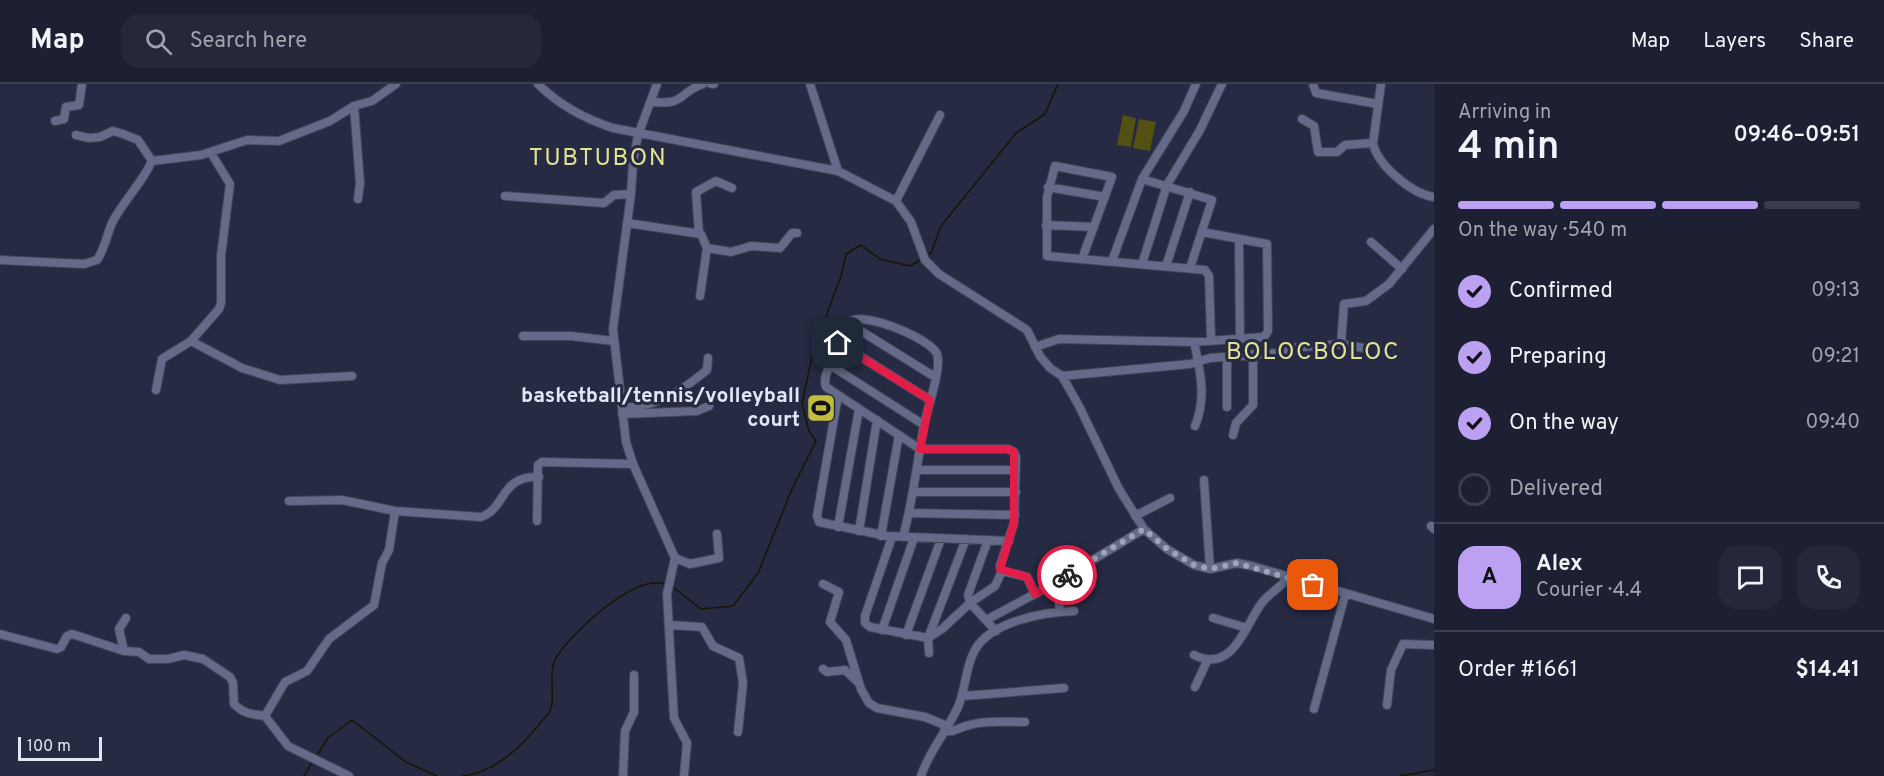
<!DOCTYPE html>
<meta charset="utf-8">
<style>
body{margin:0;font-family:Overpass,sans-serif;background:#25283a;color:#f1f3f6;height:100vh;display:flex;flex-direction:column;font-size:22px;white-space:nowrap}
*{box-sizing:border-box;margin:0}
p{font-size:20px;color:#a0a3ac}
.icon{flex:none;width:33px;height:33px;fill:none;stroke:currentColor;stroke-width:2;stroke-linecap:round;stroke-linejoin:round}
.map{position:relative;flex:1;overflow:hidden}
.drawer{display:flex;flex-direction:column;background:#1c2032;width:450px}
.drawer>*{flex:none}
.scale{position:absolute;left:18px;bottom:15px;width:84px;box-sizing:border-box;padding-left:6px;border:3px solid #e2e6f6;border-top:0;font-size:16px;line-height:21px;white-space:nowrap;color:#e2e6f6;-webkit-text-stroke:4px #262a43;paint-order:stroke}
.pin{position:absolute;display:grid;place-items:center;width:51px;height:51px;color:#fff;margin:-26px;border-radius:12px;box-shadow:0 3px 9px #0006}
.courier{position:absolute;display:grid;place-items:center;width:60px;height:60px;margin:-30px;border:4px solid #e11d48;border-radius:50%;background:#fff;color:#222;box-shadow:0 2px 8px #0007}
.head em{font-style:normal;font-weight:600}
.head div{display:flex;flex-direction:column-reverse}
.head{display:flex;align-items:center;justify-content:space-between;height:102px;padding:0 24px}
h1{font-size:39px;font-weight:600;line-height:45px}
.bar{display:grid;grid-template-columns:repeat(4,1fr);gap:9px 6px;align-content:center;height:72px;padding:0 24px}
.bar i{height:8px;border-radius:4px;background:#3a3e4d}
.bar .on{background:#bca0f2}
.bar p{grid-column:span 4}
.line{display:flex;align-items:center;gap:15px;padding:0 24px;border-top:2px solid #3a3e4d}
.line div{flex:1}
.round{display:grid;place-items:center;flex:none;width:63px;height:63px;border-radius:18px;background:#25283a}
ol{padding:0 24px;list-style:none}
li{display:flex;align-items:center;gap:18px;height:66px}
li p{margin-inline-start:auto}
li .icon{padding:6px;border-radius:50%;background:#bca0f2;color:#111;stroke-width:4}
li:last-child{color:#a0a3ac}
li i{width:33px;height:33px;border:3px solid #3a3e4d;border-radius:50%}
header{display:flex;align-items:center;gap:36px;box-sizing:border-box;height:84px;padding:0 30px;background:#1c2032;border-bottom:2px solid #3a3e4d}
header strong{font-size:28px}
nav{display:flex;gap:33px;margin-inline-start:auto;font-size:21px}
.search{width:420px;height:54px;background:#25283a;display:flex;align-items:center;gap:15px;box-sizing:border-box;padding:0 21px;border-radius:18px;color:#a0a3ac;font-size:22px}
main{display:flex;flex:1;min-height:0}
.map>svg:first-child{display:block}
.green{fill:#525012}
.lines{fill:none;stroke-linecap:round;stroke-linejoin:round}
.stream{stroke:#171600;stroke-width:1.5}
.minor-casing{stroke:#42455a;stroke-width:10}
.minor{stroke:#646a87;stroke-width:8}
.done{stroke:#a0a4b7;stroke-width:6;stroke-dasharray:0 10.8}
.route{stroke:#e11d48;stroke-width:8}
.labels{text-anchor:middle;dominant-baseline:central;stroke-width:6;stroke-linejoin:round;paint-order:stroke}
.poi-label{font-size:21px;font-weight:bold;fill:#e2e6f6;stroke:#262a43;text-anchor:end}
.quarter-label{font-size:24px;letter-spacing:1.5px;fill:#e3e293;stroke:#262a43}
</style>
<header>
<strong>Map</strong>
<div class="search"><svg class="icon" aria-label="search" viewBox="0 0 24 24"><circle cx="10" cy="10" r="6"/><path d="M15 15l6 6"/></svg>Search here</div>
<nav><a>Map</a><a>Layers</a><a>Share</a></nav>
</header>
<main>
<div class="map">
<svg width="1434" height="692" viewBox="0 0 1434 692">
<rect width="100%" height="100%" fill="#262a43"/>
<!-- green -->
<path class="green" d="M1123,31l13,3 -5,29 -14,-2z
M1139,35l17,3 -6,29 -17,-3z
M816,310l15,3 -4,25 -15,-2z"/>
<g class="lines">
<!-- stream -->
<path class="stream" d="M926,172l5,-3 10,-27 75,-93 29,-19 13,-30
M673,503l28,22 32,-3 25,-33 34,-84 24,-48 -7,-10 -7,-28 12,-55 27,-72 5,-22 15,-9 19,14 30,7 12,-7
M316,673l12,-19 24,-18 54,42 31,14
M304,692l9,-15
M462,692c31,-3 56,-26 75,-49 4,-6 12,-12 14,-18 4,-15 -3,-37 5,-51 16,-26 78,-84 109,-74
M1400,692l34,-6"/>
<!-- minor casing -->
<g class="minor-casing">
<path id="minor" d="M538,0c21,21 47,35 75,44l225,43 58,30 15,21 14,38 14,14 88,56 13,26 10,12 12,8 17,30 40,83 25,40 23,20 27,16 16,4 27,-6 15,3 182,53
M657,0l-19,51 -5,27 -2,32 -18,135 13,113 7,22 42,94 -8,36 7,124 13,25 -3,33
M711,0h3
M810,0l28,87
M1313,0l3,9 62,11
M652,18c35,3 25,-9 51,-18
M354,22l6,77 -2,16
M1302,35l12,7 4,26h19l8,-7 28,-2c4,22 39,51 61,54
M55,37l9,-2 2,-12 13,-2 3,-21
M76,51l13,3 11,-1 13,-6 10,3 15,6 14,21 49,-6 46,-15 32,1 51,-20 24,-15 18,-5 24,-17
M1373,59l8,-59
M1142,95l70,21 -22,68
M1048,103l57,10
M505,112l99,7 10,-8 17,-1
M896,117l44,-86
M627,139l74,11 6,14 24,4 20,-6 29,2 12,-15h5
M1046,141l48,2
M699,150l-3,-42 20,-11 16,7
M1239,155l1,99
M1371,158l31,27
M1082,175l30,-82 -57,-11 -8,31v59l158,14 4,6 2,63
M0,176l84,4 13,-4c8,-11 10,-27 16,-39 12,-22 29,-38 39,-60
M1112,177l30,-82 42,-68 12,-27
M1142,180l25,-79 33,-55 22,-46
M1166,182l24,-74
M700,212l7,-48
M848,239l87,54
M523,252h48l43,5
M191,257l51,27 38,12 72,-4
M1194,258c6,28 13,55 1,84
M839,259l91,57
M1341,260l3,-40 22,-3 23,-17 45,-55
M1035,263l24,-8 135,3 70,-5 4,-6 -1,-87 -65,-12
M1227,273v50
M830,281l94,60
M1062,292l128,-12 20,-6 68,-5 12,-5 51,-4 23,4
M156,306l6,-31 29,-18 28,-32 2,-6v-47l9,-72 -19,-31
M838,312l-21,120 2,6 68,14 122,5
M622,324c37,-2 57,-15 85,-38l1,-12
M622,330l75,-3 12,-5
M1233,351l3,-12 17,-18v-51
M917,386h99
M1204,396l6,89
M913,408h103
M289,417l53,-1 53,11
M909,429l106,2
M1135,432l35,-18
M537,437l1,-56 4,-3 91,2
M1431,442l3,3
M838,443l21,-118
M859,447l18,-111
M881,452l18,-101
M892,453l-27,79v7l5,4 58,11 14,-9 28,-26 25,-17 7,-15 -2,-5 14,-43 2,-66 -2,-5 -6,-3h-88l-94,-62c-4,-9 4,-21 7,-30 4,-9 9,-31 18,-36 15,-9 80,18 86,33 5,15 -10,55 -13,71 -7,38 -11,75 -21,112
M988,456l-20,55 2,8 26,28
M675,474l15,6 29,-6 -2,-24
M1002,487l25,6 8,17
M1057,497l3,31
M823,500l16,8 -9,30 16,18 15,49 8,14 8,5 48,9 22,9
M1213,534l34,10
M986,536l62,-33 96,-58
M669,541l33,2 11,19 26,12 4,25 -5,49
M882,546l32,-92
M0,550l57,15 4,-2 6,-11 5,-2 52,17 15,1 10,7h19l16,-4 19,4 27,18 3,6 1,21c10,10 17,10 31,12l23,30 61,30
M906,551l35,-96
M124,567l-5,-22 7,-11
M929,569l-1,-15 38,-99
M1194,571c38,19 50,-27 67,-51 7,-10 19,-16 27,-26
M823,585l4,3 18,-2 14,13
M1195,603l13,-28
M963,612l101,-8
M1387,621l4,-35 12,-26 31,1
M1314,625l31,-114
M265,632l20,-34 22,-11 22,-32 45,-34 8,-42 7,-13 6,-39 86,6c25,-8 19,-42 58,-40
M944,647c10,2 14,-3 22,-5 18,-6 41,-4 59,-4
M623,692l2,-45 9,-19v-37
M921,692c8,-25 26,-45 37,-69 8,-18 7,-40 17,-57 16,-29 70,-38 99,-39"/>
</g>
<!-- minor -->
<use href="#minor" class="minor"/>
</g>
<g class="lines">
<!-- done -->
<path class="done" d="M1067,491l77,-46 23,20 27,16 16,4 27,-6 76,22"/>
<!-- route -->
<path class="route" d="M838,259l92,57 -10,49h88l6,3v71l-14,46 27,8 8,17 32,-19"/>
</g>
<!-- icons -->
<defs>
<g id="stadium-square" transform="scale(1.5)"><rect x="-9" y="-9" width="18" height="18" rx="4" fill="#c2bd3f" stroke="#262a43"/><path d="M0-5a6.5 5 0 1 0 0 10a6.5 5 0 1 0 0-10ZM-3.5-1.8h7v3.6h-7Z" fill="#111"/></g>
</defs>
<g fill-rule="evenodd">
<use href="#stadium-square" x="821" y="324"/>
</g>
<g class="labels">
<!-- poi labels -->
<g class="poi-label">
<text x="800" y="312">basketball/tennis/volleyball<tspan x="800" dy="24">court</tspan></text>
</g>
<!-- quarter labels -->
<g class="quarter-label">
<text x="598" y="75">TUBTUBON</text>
<text x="1313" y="269">BOLOCBOLOC</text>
</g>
</g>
</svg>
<div class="scale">100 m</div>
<div class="pin" style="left:1313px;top:501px;background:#ea580c"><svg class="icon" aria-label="bag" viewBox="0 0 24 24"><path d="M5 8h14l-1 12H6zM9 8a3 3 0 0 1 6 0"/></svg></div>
<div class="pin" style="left:838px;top:259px;background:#1f2937"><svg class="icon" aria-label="home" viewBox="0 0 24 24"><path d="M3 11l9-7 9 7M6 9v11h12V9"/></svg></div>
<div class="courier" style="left:1067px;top:491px"><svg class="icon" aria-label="bike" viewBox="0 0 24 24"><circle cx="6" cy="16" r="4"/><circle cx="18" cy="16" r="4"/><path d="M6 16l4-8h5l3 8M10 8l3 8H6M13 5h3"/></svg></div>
</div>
<section class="drawer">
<div class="head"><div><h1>4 min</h1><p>Arriving in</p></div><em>09:46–09:51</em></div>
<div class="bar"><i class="on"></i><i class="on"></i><i class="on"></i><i></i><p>On the way · 540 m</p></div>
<ol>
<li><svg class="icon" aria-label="check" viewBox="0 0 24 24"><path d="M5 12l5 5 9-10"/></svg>Confirmed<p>09:13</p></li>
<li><svg class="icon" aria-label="check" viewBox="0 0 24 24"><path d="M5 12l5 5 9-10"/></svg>Preparing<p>09:21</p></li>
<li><svg class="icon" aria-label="check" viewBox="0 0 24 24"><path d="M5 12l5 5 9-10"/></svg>On the way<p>09:40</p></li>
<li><i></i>Delivered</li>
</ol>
<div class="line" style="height:108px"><b class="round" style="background:#bca0f2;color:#111">A</b><div><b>Alex</b><p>Courier · 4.4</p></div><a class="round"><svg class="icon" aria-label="chat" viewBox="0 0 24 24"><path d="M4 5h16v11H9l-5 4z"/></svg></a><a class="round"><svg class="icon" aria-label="phone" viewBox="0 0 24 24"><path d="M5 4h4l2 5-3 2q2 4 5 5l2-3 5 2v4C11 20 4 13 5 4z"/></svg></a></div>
<div class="line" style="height:78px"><div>Order #1661</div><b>$14.41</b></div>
</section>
</main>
